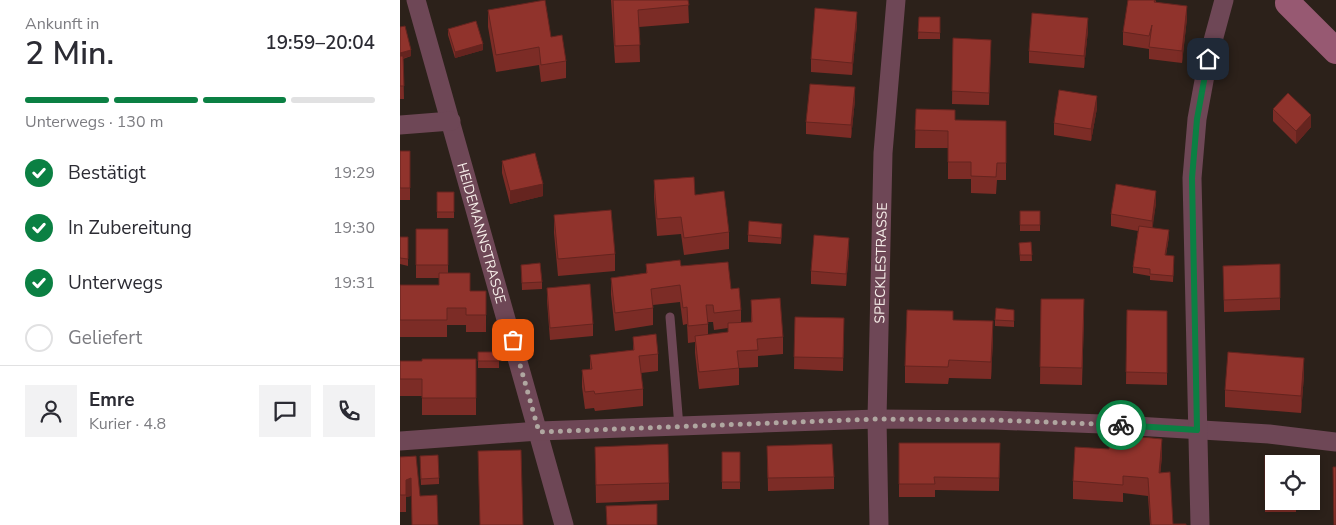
<!DOCTYPE html>
<html lang="de">
<meta charset="utf-8">
<style>
body{margin:0;font-family:"Nunito Sans",sans-serif;background:#f2f2f3;color:#2b2b33;height:100vh;display:flex;flex-direction:column;font-size:19px;white-space:nowrap}
*{box-sizing:border-box;margin:0}
p{font-size:16px;color:#7c7c81}
.icon{flex:none;width:28px;height:28px;fill:none;stroke:currentColor;stroke-width:2;stroke-linecap:round;stroke-linejoin:round}
.map{position:relative;flex:1;overflow:hidden}
.sheet{display:flex;flex-direction:column;background:#fff;width:400px}
.sheet>*{flex:none}
.buttons{position:absolute;left:865px;top:455px;display:grid;gap:10px}
.buttons a{display:grid;place-items:center;width:55px;height:55px;border-radius:0px;background:#fff;box-shadow:0 2px 8px #0003;font-size:25px}
.pin{position:absolute;display:grid;place-items:center;width:42px;height:42px;color:#fff;margin:-21px;border-radius:10px;box-shadow:0 2px 8px #0006}
.courier{position:absolute;display:grid;place-items:center;width:50px;height:50px;margin:-25px;border:4px solid #0b8043;border-radius:50%;background:#fff;color:#222;box-shadow:0 1px 6px #0007}
.overview em{font-style:normal;font-weight:600}
.overview div{display:flex;flex-direction:column-reverse}
.overview{display:flex;align-items:center;justify-content:space-between;height:85px;padding:0 25px}
h1{font-size:32px;font-weight:600;line-height:38px}
.bar{display:grid;grid-template-columns:repeat(4,1fr);gap:8px 5px;align-content:center;height:60px;padding:0 25px}
.bar i{height:6px;border-radius:4px;background:#e1e1e2}
.bar .on{background:#0b8043}
.bar p{grid-column:span 4}
.line{display:flex;align-items:center;gap:12px;padding:0 25px;border-top:1px solid #e1e1e2}
.line div{flex:1}
.round{display:grid;place-items:center;flex:none;width:52px;height:52px;border-radius:0px;background:#f2f2f3}
ol{padding:0 25px;list-style:none}
li{display:flex;align-items:center;gap:15px;height:55px}
li p{margin-inline-start:auto}
li .icon{padding:5px;border-radius:50%;background:#0b8043;color:#fff;stroke-width:4}
li:last-child{color:#7c7c81}
li i{width:28px;height:28px;border:2px solid #e1e1e2;border-radius:50%}
main{display:flex;flex:1;min-height:0}
.map>svg:first-child{display:block}
.lines{fill:none;stroke-linecap:round;stroke-linejoin:round}
.lane{stroke:#6e4756;stroke-width:9}
.street{stroke:#6e4756;stroke-width:19}
.secondary{stroke:#975972;stroke-width:26}
.wall{fill:#7c2c26;fill-rule:evenodd}
.shaded-wall{fill:#65241f}
.building{fill:#90332c;stroke:#65241f}
.done{stroke:#b0a7a1;stroke-width:5;stroke-dasharray:0 9}
.route{stroke:#0b8043;stroke-width:6}
.labels{text-anchor:middle;dominant-baseline:central;stroke-width:4.5;stroke-linejoin:round;paint-order:stroke}
.street-label{font-size:14px;fill:#f7efea;stroke:#2c211a}
</style>
<main>
<section class="sheet">
<div class="overview"><div><h1>2 Min.</h1><p>Ankunft in</p></div><em>19:59–20:04</em></div>
<div class="bar"><i class="on"></i><i class="on"></i><i class="on"></i><i></i><p>Unterwegs · 130 m</p></div>
<ol>
<li><svg class="icon" aria-label="check" viewBox="0 0 24 24"><path d="M5 12l5 5 9-10"/></svg>Bestätigt<p>19:29</p></li>
<li><svg class="icon" aria-label="check" viewBox="0 0 24 24"><path d="M5 12l5 5 9-10"/></svg>In Zubereitung<p>19:30</p></li>
<li><svg class="icon" aria-label="check" viewBox="0 0 24 24"><path d="M5 12l5 5 9-10"/></svg>Unterwegs<p>19:31</p></li>
<li><i></i>Geliefert</li>
</ol>
<div class="line" style="height:90px"><a class="round"><svg class="icon" aria-label="person" viewBox="0 0 24 24"><circle cx="12" cy="8" r="4"/><path d="M4 21q1-7 8-7t8 7"/></svg></a><div><b>Emre</b><p>Kurier · 4.8</p></div><a class="round"><svg class="icon" aria-label="chat" viewBox="0 0 24 24"><path d="M4 5h16v11H9l-5 4z"/></svg></a><a class="round"><svg class="icon" aria-label="phone" viewBox="0 0 24 24"><path d="M5 4h4l2 5-3 2q2 4 5 5l2-3 5 2v4C11 20 4 13 5 4z"/></svg></a></div>
</section>
<div class="map">
<svg width="936" height="525" viewBox="0 0 936 525">
<rect width="100%" height="100%" fill="#2c211a"/>
<g class="lines">
<!-- lane -->
<path class="lane" d="M270,317l9,110"/>
<!-- street -->
<g class="street">
<path id="s1" d="M16,0l148,525"/>
<path d="M0,125l51,-4"/>
<path d="M0,441l139,-10 338,-12 117,1 108,4 167,10 67,8"/>
<path id="s2" d="M479,525l-2,-106 6,-266 13,-153"/>
<path d="M800,525l-8,-347 5,-59 11,-60 16,-59"/>
</g>
<!-- secondary -->
<path class="secondary" d="M888,3l48,48"/>
</g>
<!-- wall -->
<path class="wall" d="M211,0h77l1,23 -50,4 1,35 -25,1z
M756,0v2l31,16 -5,45 -33,-4v-10l-26,-4v-13z
M88,10l63,27 15,24v17l-25,4 -2,-17 -43,7 -8,-45z
M519,17h21v22h-22z
M457,24l-5,51 -41,-3v-13z
M0,27l11,29 -8,3 1,40h-4z
M48,29l35,21 -28,8 -7,-23z
M688,30l-4,38 -55,-5v-12z
M553,38l38,2 -2,65 -37,-1z
M455,100l-4,38 -45,-4v-12z
M697,108l-6,33 -37,-6v-12z
M516,109l39,11 51,1v59h-9l-1,14 -25,-1v-14h-23v-31h-33z
M873,109l38,18 -15,17 -23,-23z
M0,151h10v49h-10z
M102,161l41,35 -33,8 -8,-31z
M254,180l41,15 34,37v17l-45,6 -3,-21 -24,2 -3,-39z
M37,192h17v26h-17z
M756,203l-4,25 17,8 -3,19 8,7 -1,20 -23,-2v-4l-17,-3v-6l5,-36 -27,-5v-12z
M620,211h20v20h-20z
M154,215l61,39v17l-57,5 -4,-43z
M16,229h32v44l22,18h16v41h-20v-7h-19v12h-47v-52h39v-7h-23z
M382,231l-1,13 -33,-2v-7z
M0,237h8v29l-8,-2z
M631,242l1,19h-12l-1,-18z
M449,250l-3,36 -35,-2v-13z
M246,264l35,2 50,23 10,21v13l10,-1v-22l32,37v17l-25,2v11l-19,1v17l-40,4 -4,-36v-11l-7,1 -1,-19 -4,1 -3,-23 -27,3v20l-38,6 -4,-36v-17l35,-5zM308,322h5l1,8 14,-2v4l-20,3z
M880,264v46l-56,2 -1,-46z
M121,265l21,17v7l-20,1z
M147,288l46,36v12l-43,4 -3,-39z
M641,299l43,17 -2,69 -42,-1z
M727,310l40,1v74l-41,-1z
M614,316v11l-19,-1v-6z
M395,317l49,1 -1,53 -49,-2z
M553,320l40,18 -2,41 -42,-1 -1,6 -43,-1v-17z
M233,337l25,17v17l-17,2 2,16v17l-48,5 -1,-3 -9,1 -3,-22v-17l8,-1v-14l43,-5z
M78,352h21v16h-21z
M76,359v56h-54v-19h-22v-35h22z
M904,375l-3,38 -76,-6v-17z
M499,443h101l-1,48 -64,-1v7h-36z
M367,446l67,31v12l-66,2z
M195,447l74,36v17l-73,3z
M322,452h18v37h-18z
M762,456l-2,17 13,51 13,1h-36l-2,-29 -25,-3v9l-50,-3v-18z
M865,456l9,8v37h22v11h-31z
M0,457l20,39h-9l-5,1v15h-6z
M20,463l19,15v6l-18,1z"/>
<!-- shaded-wall -->
<path class="shaded-wall" d="M787,6v12l-5,45v-12z
M457,12v12l-5,51v-12z
M688,18v12l-4,38v-12z
M83,44v6l-28,8v-6z
M11,50v6l-11,3v-6z
M455,87v13l-4,38v-13z
M697,96v12l-6,33v-12z
M911,115v12l-15,17v-13z
M143,184v12l-33,8v-13z
M756,191v12l-4,30v-12z
M769,230v6l-4,25v-6z
M449,238v12l-3,36v-12z
M593,321v17l-2,41v-17z
M904,358v17l-3,38v-17z
M762,439v17l-3,34v-17z
M11,478v18l-5,1v-17z"/>
<!-- building -->
<path class="building" d="M145,0l6,37 11,-2 4,26 -25,4 -2,-18 -43,8 -8,-45z
M213,0h75l1,5 -51,5 2,35 -25,1z
M728,0h27l-1,2 33,4 -5,45 -33,-4 3,-22 -3,11 -26,-4z
M415,8l42,4 -5,51 -41,-4z
M632,13l56,5 -4,38 -55,-5z
M519,17h21v16l-22,-1z
M76,21l7,23 -28,8 -7,-23z
M5,26l6,24 -11,3v-26z
M553,38l38,2 -2,53 -37,-2z
M0,56h3l1,30h-4z
M410,84l45,3 -4,38 -45,-3z
M659,90l38,6 -6,33 -37,-6z
M888,93l23,22 -15,16 -23,-22z
M516,109l39,1v10l51,1v42h-9l-1,14 -25,-1v-14h-23v-31l-33,-1z
M0,151h10v37h-10z
M135,153l8,31 -33,7 -8,-30z
M294,177l1,18 29,-4 5,41 -45,6 -3,-21 -24,2 -3,-39z
M716,184l40,7 -4,30 -41,-7z
M37,192h17v20h-17z
M211,210l4,44 -57,5 -4,-44z
M620,211h20v14h-20z
M349,221l33,3 -1,14 -33,-3z
M739,226l30,4 -4,25 9,1 -1,20 -23,-2v-5l-17,-2z
M16,229h32v36h-32z
M414,235l35,3 -3,36 -35,-3z
M0,237h8v22l-8,-1z
M631,242l1,13h-12l-1,-12z
M280,260l1,6 47,-4 3,27 8,-1 2,22 -27,3 -1,-8h-7l2,19 -20,2 -1,-19 -4,1 -3,-23 -29,4 2,19 -38,5 -4,-35 36,-5 -1,-9z
M140,263l2,19 -20,1 -1,-18z
M880,264v34l-56,2 -1,-34z
M39,273h31v18h16v24h-20v-7h-19v12h-47v-35h39z
M190,284l3,40 -43,4 -3,-40z
M380,298l3,39 -26,2 1,11 -21,1 2,17 -40,4 -4,-36 33,-4v-9l24,-1 -1,-22z
M641,299h43l-2,69 -42,-1z
M596,308l18,2v11l-19,-1z
M507,310l46,1v9l40,1 -2,41 -42,-2 -1,7 -43,-1z
M727,310l40,1v62l-41,-1z
M395,317l49,1 -1,40 -49,-1z
M256,334l2,20 -19,2 4,33 -48,5 -1,-3 -9,1 -3,-22 10,-1 -2,-14 44,-5 -1,-13z
M78,352h21v9h-21z
M828,352l76,6 -3,38 -76,-6z
M22,359h54v39h-54v-19h-22v-18h22z
M710,434l52,5 -3,34 11,-1 3,52h13v1h-35l-3,-47 -25,-2v9l-50,-4 2,-34 34,2z
M499,443h101l-1,35 -65,-1 1,7h-36z
M268,444l1,39 -73,2 -1,-38z
M432,444l2,33 -66,1 -1,-32z
M121,450l2,75h-43l-2,-74z
M322,452h18v30h-18z
M38,455l1,23 -18,1 -1,-23z
M16,456l4,40 17,-1 1,30h-26l-1,-47 -5,2v15h-6v-38z
M865,456h31v8h-22v36h-9z
M933,467h3v58h-2z
M257,504v21h-50l-1,-19z"/>
<g class="lines">
<!-- done -->
<path class="done" d="M113,340l26,92 337,-13 118,1 127,5"/>
<!-- route -->
<path class="route" d="M721,425l76,5 -5,-252 5,-59 11,-60"/>
</g>
<g class="labels">
<!-- street labels -->
<g class="street-label">
<text stroke="none"><textPath href="#s1" startOffset="242">HEIDEMANNSTRASSE</textPath></text>
<text stroke="none"><textPath href="#s2" startOffset="262">SPECKLESTRASSE</textPath></text>
</g>
</g>
</svg>
<div class="buttons">
<a><svg class="icon" aria-label="locate" viewBox="0 0 24 24"><circle cx="12" cy="12" r="6"/><path d="M12 2v4M12 18v4M2 12h4M18 12h4"/></svg></a>
</div>
<div class="pin" style="left:113px;top:340px;background:#ea580c"><svg class="icon" aria-label="bag" viewBox="0 0 24 24"><path d="M5 8h14l-1 12H6zM9 8a3 3 0 0 1 6 0"/></svg></div>
<div class="pin" style="left:808px;top:59px;background:#1f2937"><svg class="icon" aria-label="home" viewBox="0 0 24 24"><path d="M3 11l9-7 9 7M6 9v11h12V9"/></svg></div>
<div class="courier" style="left:721px;top:425px"><svg class="icon" aria-label="bike" viewBox="0 0 24 24"><circle cx="6" cy="16" r="4"/><circle cx="18" cy="16" r="4"/><path d="M6 16l4-8h5l3 8M10 8l3 8H6M13 5h3"/></svg></div>
</div>
</main>
